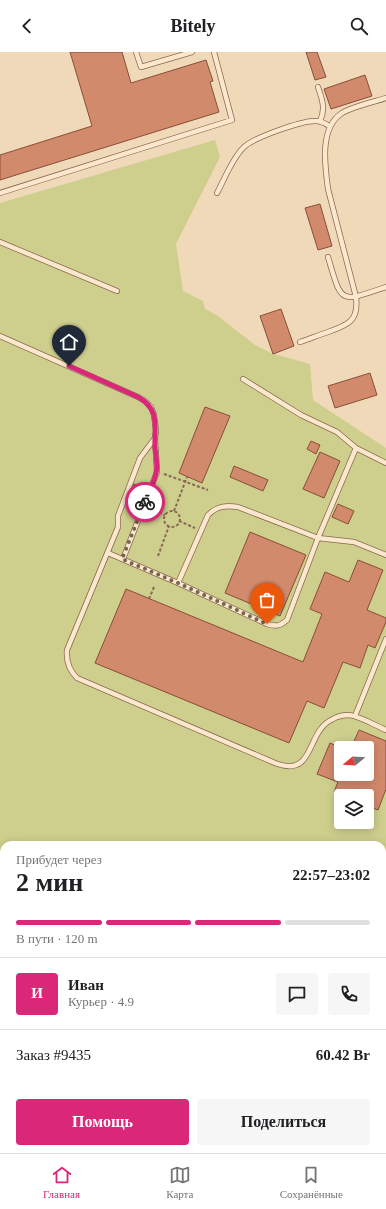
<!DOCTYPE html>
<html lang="ru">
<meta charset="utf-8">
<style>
body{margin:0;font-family:Georgia,serif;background:#f6f6f6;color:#202124;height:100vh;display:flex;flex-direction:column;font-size:15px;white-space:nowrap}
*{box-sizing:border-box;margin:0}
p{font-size:13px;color:#757577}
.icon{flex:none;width:22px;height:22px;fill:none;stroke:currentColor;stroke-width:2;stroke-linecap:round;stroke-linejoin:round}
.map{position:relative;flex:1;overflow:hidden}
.details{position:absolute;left:0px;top:789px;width:386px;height:312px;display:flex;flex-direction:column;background:#fff;border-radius:12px 12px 0 0;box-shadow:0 2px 10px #0003}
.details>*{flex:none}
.needle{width:26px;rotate:252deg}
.buttons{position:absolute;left:334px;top:689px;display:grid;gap:8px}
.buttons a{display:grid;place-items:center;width:40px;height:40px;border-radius:4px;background:#fff;box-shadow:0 2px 10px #0003;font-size:20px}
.pin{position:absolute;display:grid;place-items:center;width:34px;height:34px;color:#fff;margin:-41px -17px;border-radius:50% 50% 50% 0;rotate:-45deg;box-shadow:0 0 4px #0007}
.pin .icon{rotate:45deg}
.courier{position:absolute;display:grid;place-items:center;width:40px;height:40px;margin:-20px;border:3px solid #db2777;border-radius:50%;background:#fff;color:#222;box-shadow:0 1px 5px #0007}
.summary em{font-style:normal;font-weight:800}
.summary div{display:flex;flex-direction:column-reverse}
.summary{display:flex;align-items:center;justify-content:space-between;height:68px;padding:0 16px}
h1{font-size:26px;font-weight:800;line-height:30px}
.bar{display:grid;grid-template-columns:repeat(4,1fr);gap:6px 4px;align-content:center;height:48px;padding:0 16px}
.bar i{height:5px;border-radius:3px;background:#e0e0e0}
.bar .selected{background:#db2777}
.bar p{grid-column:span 4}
.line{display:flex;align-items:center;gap:10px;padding:0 16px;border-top:1px solid #e0e0e0}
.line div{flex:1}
.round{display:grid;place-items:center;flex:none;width:42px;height:42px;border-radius:4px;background:#f6f6f6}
.cta{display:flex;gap:8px;margin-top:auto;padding:8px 16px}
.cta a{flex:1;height:46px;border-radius:4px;background:#db2777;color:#fff;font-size:16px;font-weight:800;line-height:46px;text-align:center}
.cta a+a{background:#f6f6f6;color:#202124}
header{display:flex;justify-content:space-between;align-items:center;height:52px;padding:0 16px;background:#fff;font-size:18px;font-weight:800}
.tab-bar{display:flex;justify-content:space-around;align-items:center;height:56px;border-top:1px solid #e0e0e0;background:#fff;font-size:11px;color:#757577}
.tab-bar a{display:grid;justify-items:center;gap:2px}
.tab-bar .selected{color:#db2777}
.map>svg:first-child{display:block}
.green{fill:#cece8d;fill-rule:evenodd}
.building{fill:#d28a6c;stroke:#884e37}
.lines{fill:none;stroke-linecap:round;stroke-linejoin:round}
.service-casing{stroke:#886953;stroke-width:6}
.path{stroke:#886953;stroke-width:2;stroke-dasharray:3 2;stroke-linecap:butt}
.service{stroke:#fbe8cc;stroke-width:4.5}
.done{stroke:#766351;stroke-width:4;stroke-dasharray:0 7.2}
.route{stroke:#db2777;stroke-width:5}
</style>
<header><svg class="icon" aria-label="back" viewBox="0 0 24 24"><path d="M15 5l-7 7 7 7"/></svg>Bitely<svg class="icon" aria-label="search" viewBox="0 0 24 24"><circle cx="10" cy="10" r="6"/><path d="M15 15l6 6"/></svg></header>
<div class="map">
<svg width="386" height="1101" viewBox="0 0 386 1101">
<rect width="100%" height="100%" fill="#f0d9b9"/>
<!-- green -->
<path class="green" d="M215,88l5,17 -44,87 7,47 20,10 2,8 13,7 37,29 16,8 39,11 3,36 73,48v618l-4,13v-234h-378v304h366v4h-370v-950zM341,696h26v26h-26zM341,744h26v26h-26z"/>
<!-- building -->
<path class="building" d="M70,0h52l9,31 75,-23 7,21 -3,1 9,30 -219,68v-25l92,-29z
M306,0h11l9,25 -11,3z
M365,23l7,21 -41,13 -7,-20z
M320,152l12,42 -14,4 -13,-42z
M281,257l13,37 -21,8 -13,-38z
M370,321l7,22 -42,13 -7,-22z
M205,355l25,9 -28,67 -23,-10z
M311,389l9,4 -4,9 -9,-5z
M320,400l20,9 -16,37 -21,-9z
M234,414l34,14 -5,11 -33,-14z
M134,432l8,3 -4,11 -8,-3z
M338,452l16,7 -6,13 -16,-7z
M250,480l56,23 -26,61 -55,-23z
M358,508l25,10 -16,40 19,8v4l-11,26 -7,-3 -8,23 -17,-6 -19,46 -17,-7 -18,42 -194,-80 31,-74 177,73 19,-48 -12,-5 15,-37 24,10z
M359,678l27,11v48l-8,21 -11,-4v-10h-24l-9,-4 4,-10 -21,-8 13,-31 11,5v26h26v-26h-16z"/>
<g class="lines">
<!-- service casing -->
<g class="service-casing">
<path id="service" d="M136,0l5,15 51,-15
M318,35c4,12 8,22 2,34
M0,141l232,-73 -18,-68
M217,141c7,-13 15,-34 26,-45 9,-10 58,-27 72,-27 5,0 10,2 14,5
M0,190l117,49
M328,205c14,47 11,46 58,30
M0,284l138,61 7,4 6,6 3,8 2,16 -1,7 -15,20 -22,58v11l-51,123c-1,11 2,20 10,28l198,85c41,16 30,-32 58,-44 5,-3 10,-4 16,-4 11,1 27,11 37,15
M300,290c9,-3 19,-7 28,-10 20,-7 31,-11 28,-35l-28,-108c-3,-23 -9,-61 14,-76 10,-6 31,-11 44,-15
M356,396l30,15
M108,501l70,30 30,-68c9,-9 18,-10 30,-8l80,31 36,4 32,13
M123,507l34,-87 -2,-34
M178,531l89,41c9,3 13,2 20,-4l31,-82 38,-90 -19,-16 -36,-17 -58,-36
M355,664l31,-77
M382,1056l4,-13
M381,1101v-4"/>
</g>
<!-- path -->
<path class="path" d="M164,422l44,16
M150,456l15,7
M174,459l13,-34
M164 467a8 8 0 1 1 16 0a8 8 0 1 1-16 0Z
M179,469l16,7
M158,504l11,-30
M149,547l5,-12"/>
<!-- service -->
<use href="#service" class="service"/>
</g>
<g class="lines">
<!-- done -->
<path class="done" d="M145,450l-23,57 56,24 89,41"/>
<!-- route -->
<path class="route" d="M69,314l69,31c23,13 16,30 17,51 1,8 3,18 1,25 -2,10 -7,19 -11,29"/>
</g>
</svg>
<div class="buttons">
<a><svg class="needle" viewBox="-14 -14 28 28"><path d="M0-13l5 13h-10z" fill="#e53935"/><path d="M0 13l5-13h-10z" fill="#757577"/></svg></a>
<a><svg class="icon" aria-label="layers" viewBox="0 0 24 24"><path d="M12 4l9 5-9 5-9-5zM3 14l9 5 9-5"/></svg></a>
</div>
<div class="pin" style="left:267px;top:572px;background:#ea580c"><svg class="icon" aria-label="bag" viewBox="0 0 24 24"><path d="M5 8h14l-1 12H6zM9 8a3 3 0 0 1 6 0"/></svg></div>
<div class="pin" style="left:69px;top:314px;background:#1f2937"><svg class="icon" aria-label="home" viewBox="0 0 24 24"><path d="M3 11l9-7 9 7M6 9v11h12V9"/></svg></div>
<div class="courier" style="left:145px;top:450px"><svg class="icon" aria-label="bike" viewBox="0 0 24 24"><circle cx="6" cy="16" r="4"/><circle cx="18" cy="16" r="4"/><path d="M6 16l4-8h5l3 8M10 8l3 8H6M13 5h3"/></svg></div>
<section class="details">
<div class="summary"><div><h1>2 мин</h1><p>Прибудет через</p></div><em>22:57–23:02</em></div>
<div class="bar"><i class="selected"></i><i class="selected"></i><i class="selected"></i><i></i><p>В пути · 120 m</p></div>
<div class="line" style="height:72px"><b class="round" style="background:#db2777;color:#fff">И</b><div><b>Иван</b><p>Курьер · 4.9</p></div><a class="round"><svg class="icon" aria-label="chat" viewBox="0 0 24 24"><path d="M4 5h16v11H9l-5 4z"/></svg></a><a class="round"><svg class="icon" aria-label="phone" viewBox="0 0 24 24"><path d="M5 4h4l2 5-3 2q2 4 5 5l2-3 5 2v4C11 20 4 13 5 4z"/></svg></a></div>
<div class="line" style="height:52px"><div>Заказ #9435</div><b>60.42 Br</b></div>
<div class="cta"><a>Помощь</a><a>Поделиться</a></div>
</section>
</div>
<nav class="tab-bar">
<a class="selected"><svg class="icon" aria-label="home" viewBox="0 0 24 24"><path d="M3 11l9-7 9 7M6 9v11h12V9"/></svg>Главная</a>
<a><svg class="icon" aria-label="map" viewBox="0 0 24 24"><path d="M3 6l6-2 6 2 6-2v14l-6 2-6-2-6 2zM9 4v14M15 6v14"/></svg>Карта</a>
<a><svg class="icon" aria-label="saved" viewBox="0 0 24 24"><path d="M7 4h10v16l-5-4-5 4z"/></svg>Сохранённые</a>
</nav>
